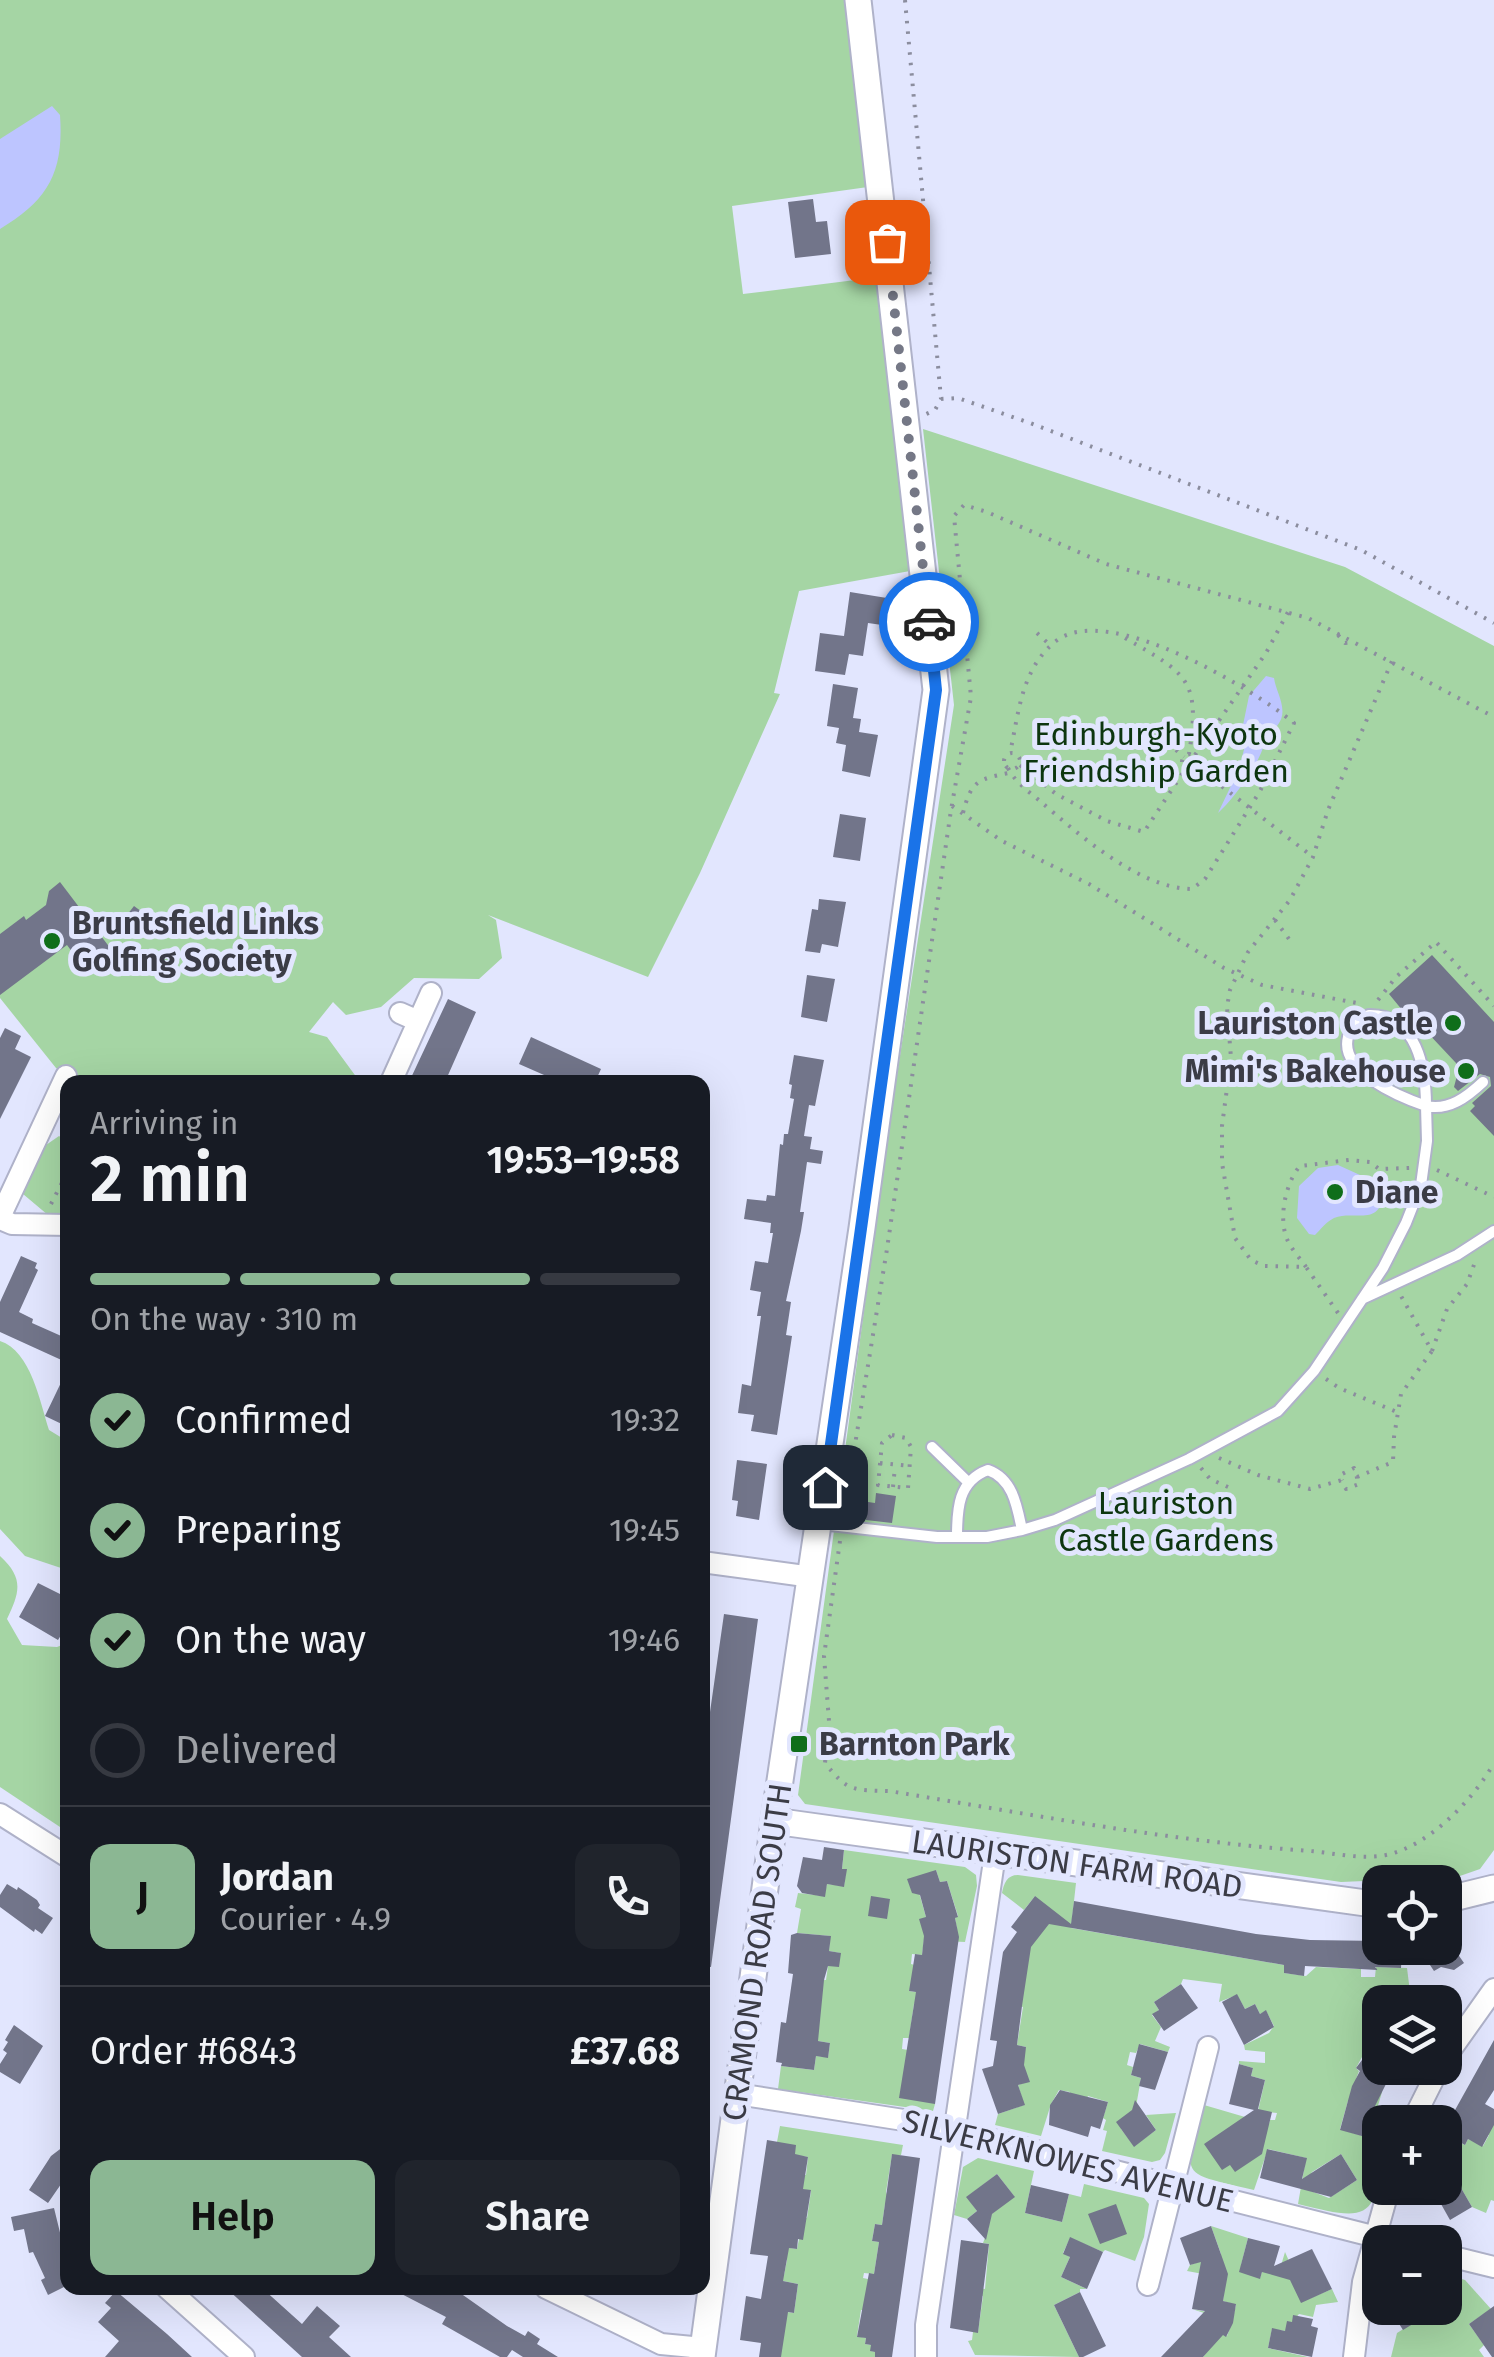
<!DOCTYPE html>
<meta charset="utf-8">
<style>
body{margin:0;font-family:"Fira Sans",sans-serif;background:#20242c;color:#f1f3f6;height:100vh;display:flex;flex-direction:column;font-size:38px;white-space:nowrap}
*{box-sizing:border-box;margin:0}
p{font-size:32px;color:#9ea1a6}
.icon{flex:none;width:55px;height:55px;fill:none;stroke:currentColor;stroke-width:2;stroke-linecap:round;stroke-linejoin:round}
.map{position:relative;flex:1;overflow:hidden}
.panel{position:absolute;left:60px;top:1075px;width:650px;height:1220px;display:flex;flex-direction:column;background:#171b24;border-radius:20px;box-shadow:0 10px 40px #0002}
.panel>*{flex:none}
.buttons{position:absolute;left:1362px;top:1865px;display:grid;gap:20px}
.buttons a{display:grid;place-items:center;width:100px;height:100px;border-radius:20px;background:#171b24;box-shadow:0 10px 40px #0002;font-size:50px}
.pin{position:absolute;display:grid;place-items:center;width:85px;height:85px;color:#fff;margin:-42px;border-radius:20px;box-shadow:0 5px 15px #0006}
.courier{position:absolute;display:grid;place-items:center;width:100px;height:100px;margin:-50px;border:8px solid #1a73e8;border-radius:50%;background:#fff;color:#222;box-shadow:0 2px 12px #0007}
.summary em{font-style:normal;font-weight:600}
.summary div{display:flex;flex-direction:column-reverse}
.summary{display:flex;align-items:center;justify-content:space-between;height:170px;padding:0 30px}
h1{font-size:65px;font-weight:600;line-height:75px}
.bar{display:grid;grid-template-columns:repeat(4,1fr);gap:15px 10px;align-content:center;height:120px;padding:0 30px}
.bar i{height:12px;border-radius:8px;background:#363941}
.bar .selected{background:#8bb793}
.bar p{grid-column:span 4}
.line{display:flex;align-items:center;gap:25px;padding:0 30px;border-top:2px solid #363941}
.line div{flex:1}
.round{display:grid;place-items:center;flex:none;width:105px;height:105px;border-radius:20px;background:#20242c}
ol{padding:0 30px;list-style:none}
li{display:flex;align-items:center;gap:30px;height:110px}
li p{margin-inline-start:auto}
li .icon{padding:10px;border-radius:50%;background:#8bb793;color:#111;stroke-width:4}
li:last-child{color:#9ea1a6}
li i{width:55px;height:55px;border:5px solid #363941;border-radius:50%}
.action{display:flex;gap:20px;margin-top:auto;padding:20px 30px}
.action a{flex:1;height:115px;border-radius:20px;background:#8bb793;color:#111;font-size:40px;font-weight:600;line-height:115px;text-align:center}
.action a+a{background:#20242c;color:#f1f3f6}
.map>svg:first-child{display:block}
.green{fill:#a5d5a4;fill-rule:evenodd}
.water{fill:#bdc5ff}
.building{fill:#72758a}
.lines{fill:none;stroke-linecap:round;stroke-linejoin:round}
.service-casing{stroke:#afb2c9;stroke-width:14}
.minor-casing{stroke:#afb2c9;stroke-width:24}
.tertiary-casing{stroke:#afb2c9;stroke-width:29}
.path{stroke:#8b8d9e;stroke-width:4;stroke-dasharray:2.5 8;stroke-linecap:butt}
.service{stroke:#fff;stroke-width:10}
.minor{stroke:#fff;stroke-width:20}
.tertiary{stroke:#fff;stroke-width:25}
.done{stroke:#757886;stroke-width:10;stroke-dasharray:0 18}
.route{stroke:#1a73e8;stroke-width:12}
.poi-dot{fill:#0f6e1a;stroke:#e2e6fe;stroke-width:4}
.labels{text-anchor:middle;dominant-baseline:central;stroke-width:10;stroke-linejoin:round;paint-order:stroke}
.park-label{font-size:32px;fill:#0d360f;stroke:#e2e6fe}
.poi-label{font-size:32px;font-weight:bold;fill:#3b3c46;stroke:#e2e6fe;text-anchor:start}
.street-label{font-size:32px;fill:#3b3c46;stroke:#e2e6fe}
</style>
<div class="map">
<svg width="1494" height="2357" viewBox="0 0 1494 2357">
<rect width="100%" height="100%" fill="#e2e6fe"/>
<!-- green -->
<path class="green" d="M0,0h848l-2,5 22,182 -136,19 11,88 136,-17 31,294 -111,20 -25,102 6,1 -80,179 -52,104 -160,-62 8,5 6,38 -23,21 -65,-1 -33,29 -35,8 -13,-13 -24,30 18,5 33,45h-280l-24,-14 -56,-70z
M923,429l422,138 149,79v1204l-14,19 -23,8 -116,5 -536,-78 -7,-9 91,-668 65,-422z
M59,1136l8,5v90l-44,-37 23,-49z
M0,1341c31,10 40,61 49,89l18,11v129l-42,-14 -25,-27z
M0,1556c24,22 20,36 7,63l15,26 35,2 10,-4 1,181 -8,3 -60,-40z
M844,1850l121,17 11,8 1,11 -12,56 -41,-2 -2,15 -10,-1 -1,10 8,2 -10,25 14,2 -9,11 -5,34h-6l-1,11 12,2 21,53 -2,7 -155,-22 3,-23 33,4 2,-14 12,1 2,-14 -12,-2 -25,-64 33,3 2,-14 12,-6v-7l-11,-2 1,-15 -33,-3 4,-24 -6,-2 3,-14 26,3 3,-12 17,2 2,-16 -4,-1zM936,1870l4,12 7,-1 11,35 -3,2 2,11 -31,-12 -8,-28z
M1018,1875l58,8 -5,45 213,37v8l22,3 10,-9 45,2v8h14l1,-10 31,1 4,32 -31,2 -3,23 3,14 -14,19 -4,-1 -6,11 3,3 -3,8 26,13 -5,17 -29,-8 -8,28 29,9 -2,6 13,4c0,78 -20,71 -82,56l8,-46 -38,-9 -14,41c-75,-18 -72,-10 -50,-85l65,19 1,-4h5l2,-7 -19,-2 7,-31 -14,-4 2,-8 -14,-4v-3l26,2v-11l-20,-2 -1,-5 25,-12 5,-7 -8,-15 -6,3 -5,-10 -10,5 -8,-14 -18,7 3,-18 -39,-5 -2,5 -27,18 5,8 -7,5 9,12 -6,14 15,6 -2,5 -28,-8 -4,9 -6,-1 -3,13 6,2 -2,8 10,3 -7,40 -13,11 13,17 22,-16 -10,-15 30,-2 -11,40 -5,7 -8,2 -50,-11 5,-20 -4,-1 3,-10 -3,-2 5,-16 -20,-6 -4,10 -15,-4 1,-10 -11,-2 -8,14 -10,32 -46,-11 3,-11 26,-9 -6,-20 11,-4 -14,-6 11,-28 -9,-2 6,-38 -5,-1 17,-110 -11,14 -22,-17c2,-10 5,-18 16,-18zM1341,2154l16,26 -28,18 -26,-10 9,-16z
M1470,2125h24v76l-3,-1 -5,13 -14,-6 -27,-47 10,-20 10,5 3,-6 15,7 6,-11z
M780,2126l123,19 -2,10h-9l-6,37 5,13 -6,-1 -3,21 -7,-1 -3,17 7,1 -5,32 -10,-1 -1,5 5,1 2,31h-9l-4,26 9,2 -1,6 6,1v6l15,3 -11,3h-94l-8,-47 21,3 4,-29 -20,-4 1,-5h5l3,-15 -4,-13 14,2 2,-10 -12,-24 20,3 4,-27 -20,-4 2,-14 13,2 2,-18 -13,-2 -18,-13z
M978,2158l56,13 -9,42 37,9 7,-28 12,3 3,-13 60,14 5,6 -5,33 -9,24 -30,-11 -2,2 -33,-14 -7,15 7,4 -9,20 26,12h-7v3l-26,13 25,52 -104,-2 -7,-14 4,-1 1,-8h5l5,-36 -6,-2 1,-6 7,1 4,-45 -6,-1 6,-16 -11,-2 36,-29 -17,-22 -30,23 10,14 -10,8 -13,-4 9,-48z
M1211,2226l37,12 -7,27 19,13 2,-6 18,-3 5,-17 21,48 26,-11 6,13 -22,3 -3,12 -14,-3 -14,17 -13,-2 -4,19 40,9h-105l18,-23 6,2 3,-8 -14,-11 -24,-8 41,8 3,-12 -13,-4 2,-23 -38,-7 3,-6 31,-11z
M1445,2274l20,6 26,29 -22,15 15,21 -5,5 5,7h-93l6,-24 32,-20 -3,-5h19z"/>
<!-- water -->
<path class="water" d="M52,106l8,9c4,58 -12,85 -60,114v-90z
M1266,676l8,2c2,15 16,33 3,48 -3,5 -9,6 -12,11 1,19 -32,63 -47,76l21,-44 9,-35 -5,-9 6,-29z
M1338,1165l22,10 23,23c-6,28 -30,12 -49,20 -8,4 -13,11 -19,17l-6,-1 -12,-16 2,-32 19,-18z"/>
<!-- building -->
<path class="building" d="M813,199l3,23 11,-1 4,33 -36,4 -7,-56z
M850,592l43,7 -4,27 -21,-3 -5,33 -14,-2 -4,21 -30,-4 5,-38 24,3z
M833,684l25,4 -5,30 8,1 -2,13 19,3 -8,42 -28,-6 4,-26 -10,-2 3,-15 -12,-2z
M840,814l26,4 -6,43 -27,-4z
M60,882l60,79 -17,13 -10,-13 -9,7 -17,-23 -67,50v-61l24,-18 2,4 20,-15 3,-14z
M819,899l27,3 -8,45 -16,-3 -2,9 -15,-2 7,-42 6,1z
M134,906l19,14 -14,19 -19,-15z
M1432,955l62,67v114l-24,-25 5,-5 -3,-3 19,-17 -1,-9 -10,-3 -22,17 -4,-4 4,-15 -2,-9 -31,-33 -4,3 -32,-39z
M807,975l28,4 -8,43 -26,-5z
M448,999l28,13 -31,70h-36z
M5,1028l16,8 -6,13 16,8 -31,62v-81z
M531,1037l70,32 -6,13h-35l-41,-18z
M794,1055l30,5 -9,46 -6,-1 -5,31 8,1 -2,12 13,2 -2,13 -14,-2 -7,50h4l-3,19 -15,70 5,1 -5,33 6,1 -15,99 -26,-4 3,-16 -16,-2 4,-29 9,2 10,-70h-4l4,-24 -11,-2 5,-29 13,2 5,-30h-3l1,-10 -27,-4 3,-20 19,2 1,-6 8,1 5,-52 3,1 1,-11h4l6,-35 -4,-1 2,-13 -3,-1z
M21,1256l16,7 -2,5 3,2 -19,42 14,7 -1,4 36,16v24l-68,-31v-30z
M68,1368v59l-23,-11z
M737,1460l30,4 -8,56 -23,-4 2,-15 -6,-1z
M876,1493l20,3 -4,27 -26,-3 2,-18 7,1z
M38,1583l30,15v26l-10,16 -39,-23z
M724,1614l34,5 -47,348 -9,-1v-198z
M824,1847l20,3 -2,19h5l-3,18 -17,-3 -2,13 -23,-4 -5,-7 6,-29 19,3z
M936,1870l4,12 7,-1 11,36 -3,1 4,19 -24,167 -36,-6 17,-106 -7,-1 6,-37 7,1 2,-19 -5,-17 7,-2 -6,-22 -8,-2 -5,-14z
M7,1884l10,6 1,-3 19,13 3,5 -2,3 15,10 -11,16 -7,-5 -1,3 -34,-25v-12z
M871,1896l19,3 -3,20 -19,-3z
M1035,1896l36,28 3,-23 182,33 54,6 70,1v7h22l-1,20 -26,-1 3,3 -73,-4 -1,10 -20,-3v-8l-235,-41 -18,23 -9,59 -5,39 9,2 -2,18 6,17 -12,3 7,20 -27,9 -16,-45 11,-3 4,-25 -7,-1 13,-88 14,-20 -6,-5z
M797,1933l34,3 -2,15 12,2 -2,14 -11,-1 -4,14 -6,61 12,2 -2,15 -12,-2 -2,14 -33,-4 1,-3 -6,-1 5,-40 5,1 7,-49 -5,-1 3,-38z
M1448,1940l16,23 -10,7 -13,-3 -7,4 -10,-15 12,-8h9z
M1181,1984l17,24 -34,23 -12,-17 7,-4 -5,-8z
M1237,1994l8,15 10,-5 5,10 6,-4 8,17 -30,18 -22,-43z
M14,2025l29,21 -23,38 -20,-12v-8l7,-11 -4,-3 5,-8 -3,-2z
M1380,2036v32h14l-20,40 3,1 -8,29 -29,-8 12,-44 8,-15 -4,-3z
M1494,2040v50l-9,14 9,5v16l-12,22 -14,-8 -3,6 -20,-11v-6z
M1139,2044l29,8 -13,38 -16,-4 2,-8 -10,-3z
M1239,2064l14,4 -2,8 14,4 -7,29 14,3 -10,42 -27,18 -5,-7 -8,5 -18,-26 50,-34 -25,-6z
M1060,2090l48,12 -8,27 -9,-3 -3,11 -39,-12 1,-20z
M1135,2100l21,30 -22,17 -18,-25 16,-12z
M767,2140l29,5 -1,9 13,3 -5,32 8,1 -8,50 -5,-1 -1,10 -8,-1 -6,33 15,3 -4,29 -6,-1 -7,45h-22l2,-14 -21,-3 6,-44 15,3 7,-43 -18,-2z
M68,2143v31l-20,29 -19,-13 22,-34z
M1267,2149l40,9 -5,21 39,-25 16,26 -26,17 -71,-19z
M892,2154l28,4 -28,199h-17v-5l-5,-1 1,-6 -6,-1 1,-6 -9,-1 12,-64 5,1 5,-32 -7,-1 3,-17 7,1z
M1445,2160l27,47 -22,13 -18,-32h13z
M997,2174l18,23 -23,17 -6,26 -19,-21 10,-8 -11,-14z
M1031,2185l38,9 -7,28 -37,-9z
M1116,2204l11,30 -27,10 -12,-30z
M54,2208l11,45 3,-1v33l-20,10 -7,-15 4,-2 -12,-26 -4,1 -5,-24 -10,2 -3,-14z
M1211,2226l17,48 -5,27 13,3 -3,19 -7,14 -3,-2 -20,22h-42l44,-46 -13,-2 9,-47 -11,3 -10,-27z
M1070,2237l33,15 -16,37 -26,-12 9,-20 -7,-3z
M1248,2238l32,8 -6,20 38,-17 20,40 -31,14 -11,-23 -28,-8 -2,7 -21,-7z
M961,2240l28,4 -11,89 -28,-5z
M226,2288h36l40,36 15,-18 23,20 -11,11 22,20h-49z
M390,2288h63l54,38 18,10 3,-5 12,8 -3,5 21,13h-35l-11,-7 -5,7h-7l-58,-33 4,-7z
M116,2291l51,43 25,23h-87l14,-16 -21,-19 13,-14 -6,-5z
M1080,2292l26,54 -23,11h-4l-25,-52z
M1494,2306v51h-2l-23,-33z
M1389,2308h50l-36,22z
M1293,2315l20,4 -2,7 7,2 -6,29 -44,-9 4,-20 13,3 2,-10 5,1z"/>
<g class="lines">
<!-- service casing -->
<g class="service-casing">
<path id="service" d="M1369,1015c48,-1 57,54 57,91 -26,-9 -87,-34 -78,-69 3,-13 9,-18 21,-22z
M1362,1299l95,-44 37,-24
M932,1447l37,36
M821,1524l116,13h50l35,-7 33,-10 134,-61 89,-48 36,-40 69,-103 23,-45 15,-38 6,-44 -1,-35c23,5 41,-9 57,-24
M957,1537c0,-28 1,-56 31,-67 25,9 29,36 34,60"/>
</g>
<!-- minor casing -->
<g class="minor-casing">
<path id="minor" d="M400,1013l18,8
M391,1082l40,-89
M0,1217l66,-141
M0,1219l12,5 56,1
M702,1562l110,15
M0,1814l68,43
M1445,2058l49,-69
M737,2094l192,30 467,118
M1412,2122l27,-54
M1445,2255l49,12
M1148,2285l60,-238
M167,2288l77,69
M546,2288l115,56 42,4
M926,2357v-32l69,-471
M1354,2357l9,-75 26,-94"/>
</g>
<!-- tertiary casing -->
<g class="tertiary-casing">
<path id="tertiary" d="M774,1821l606,84
M1445,1900l49,-12
M702,2357l72,-536 88,-593 74,-538 -78,-690"/>
</g>
<!-- path -->
<path class="path" d="M905,0l36,399 -6,11 -11,5
M941,399l17,-1 72,25 331,127 133,73
M1037,633l14,13
M1338,635l7,8 9,-1
M1125,638c62,36 76,41 64,116
M1168,743l16,14
M1004 761a8 8 0 1 1 16 0a8 8 0 1 1-16 0Z
M1182 762a8 8 0 1 1 16 0a8 8 0 1 1-16 0Z
M1195,755l71,-102 22,-41
M1020,765l36,29 51,27 37,11 42,-64
M1197,767l116,90
M1008,768c7,14 20,23 32,33 38,33 100,88 152,88l13,-10 55,-88 34,-68c-42,-35 -187,-122 -238,-82 -35,28 -37,71 -46,112
M952,806l50,35 87,43 135,84 38,17 100,19
M963,813c8,-32 15,-34 46,-40
M1275,920l14,19
M1378,1000l18,-23 40,-35 58,64
M1437,1170l57,27
M51,1204l17,-33
M1306,1267c-6,-9 -15,-18 -19,-28 -9,-22 -1,-57 13,-73l49,-6 21,2 9,7 31,-1
M1338,1313l-32,-46 -42,-1 -13,-6 -16,-22 -13,-75v-37l9,-68 -4,-51 3,-17 18,-38 42,-52 23,-43 15,-47 64,-149
M1432,1351l15,-42 20,-25 8,-22
M1326,1379l13,9 58,24
M892,1435l14,3 5,9 -3,41 -30,-3 4,-42z
M1219,1458l39,17 52,14 32,-9v-6l12,-6 5,16 -13,5 -4,-9
M880,1463l30,3
M1201,1468l9,11 18,8
M1357,1477l36,-15 1,-25 7,-43 31,-43 -31,-55
M893,1487l2,-20
M844,1512l43,-263 64,-439 20,-113 -17,-181 10,-11 23,7 119,52 202,54 186,99
M840,1541l-16,115 5,65 -4,42c23,29 28,27 64,28 140,23 279,50 421,60 24,2 52,9 76,4 43,-9 87,-55 108,-92"/>
<!-- service -->
<use href="#service" class="service"/>
<!-- minor -->
<use href="#minor" class="minor"/>
<!-- tertiary -->
<use href="#tertiary" class="tertiary"/>
</g>
<g class="lines">
<!-- done -->
<path class="done" d="M887,242l42,380"/>
<!-- route -->
<path class="route" d="M825,1487l111,-797 -7,-68"/>
</g>
<!-- markers -->
<g class="poi-dot">
<circle cx="52" cy="941" r="10"/>
<circle cx="1453" cy="1023" r="10"/>
<circle cx="1466" cy="1071" r="10"/>
<circle cx="1335" cy="1192" r="10"/>
<rect x="789" y="1734" width="20" height="20" rx="5"/>
</g>
<g class="labels">
<!-- park labels -->
<g class="park-label">
<text x="1156" y="734">Edinburgh-Kyoto<tspan x="1156" dy="37">Friendship Garden</tspan></text>
<text x="1166" y="1503">Lauriston<tspan x="1166" dy="37">Castle Gardens</tspan></text>
</g>
<!-- poi labels -->
<g class="poi-label">
<text x="72" y="923">Bruntsfield Links<tspan x="72" dy="37">Golfing Society</tspan></text>
<text x="1433" y="1023" text-anchor="end">Lauriston Castle</text>
<text x="1446" y="1071" text-anchor="end">Mimi's Bakehouse</text>
<text x="1355" y="1192">Diane</text>
<text x="819" y="1744">Barnton Park</text>
</g>
<!-- street labels -->
<g class="street-label">
<text transform="translate(1077 1864) rotate(8)">LAURISTON FARM ROAD</text>
<text transform="translate(757 1952) rotate(-82)">CRAMOND ROAD SOUTH</text>
<text transform="translate(1068 2161) rotate(14)">SILVERKNOWES AVENUE</text>
</g>
</g>
</svg>
<div class="buttons">
<a><svg class="icon" aria-label="locate" viewBox="0 0 24 24"><circle cx="12" cy="12" r="6"/><path d="M12 2v4M12 18v4M2 12h4M18 12h4"/></svg></a>
<a><svg class="icon" aria-label="layers" viewBox="0 0 24 24"><path d="M12 4l9 5-9 5-9-5zM3 14l9 5 9-5"/></svg></a>
<a>+</a>
<a>−</a>
</div>
<div class="pin" style="left:887px;top:242px;background:#ea580c"><svg class="icon" aria-label="bag" viewBox="0 0 24 24"><path d="M5 8h14l-1 12H6zM9 8a3 3 0 0 1 6 0"/></svg></div>
<div class="pin" style="left:825px;top:1487px;background:#1f2937"><svg class="icon" aria-label="home" viewBox="0 0 24 24"><path d="M3 11l9-7 9 7M6 9v11h12V9"/></svg></div>
<div class="courier" style="left:929px;top:622px"><svg class="icon" aria-label="car" viewBox="0 0 24 24"><path d="M5 17H2v-5l4-1 3-4h7l3 4 3 1v5h-3M9 17h6M6 11h13"/><circle cx="7" cy="17" r="2"/><circle cx="17" cy="17" r="2"/></svg></div>
<section class="panel">
<div class="summary"><div><h1>2 min</h1><p>Arriving in</p></div><em>19:53–19:58</em></div>
<div class="bar"><i class="selected"></i><i class="selected"></i><i class="selected"></i><i></i><p>On the way · 310 m</p></div>
<ol>
<li><svg class="icon" aria-label="check" viewBox="0 0 24 24"><path d="M5 12l5 5 9-10"/></svg>Confirmed<p>19:32</p></li>
<li><svg class="icon" aria-label="check" viewBox="0 0 24 24"><path d="M5 12l5 5 9-10"/></svg>Preparing<p>19:45</p></li>
<li><svg class="icon" aria-label="check" viewBox="0 0 24 24"><path d="M5 12l5 5 9-10"/></svg>On the way<p>19:46</p></li>
<li><i></i>Delivered</li>
</ol>
<div class="line" style="height:180px"><b class="round" style="background:#8bb793;color:#111">J</b><div><b>Jordan</b><p>Courier · 4.9</p></div><a class="round"><svg class="icon" aria-label="phone" viewBox="0 0 24 24"><path d="M5 4h4l2 5-3 2q2 4 5 5l2-3 5 2v4C11 20 4 13 5 4z"/></svg></a></div>
<div class="line" style="height:130px"><div>Order #6843</div><b>£37.68</b></div>
<div class="action"><a>Help</a><a>Share</a></div>
</section>
</div>
